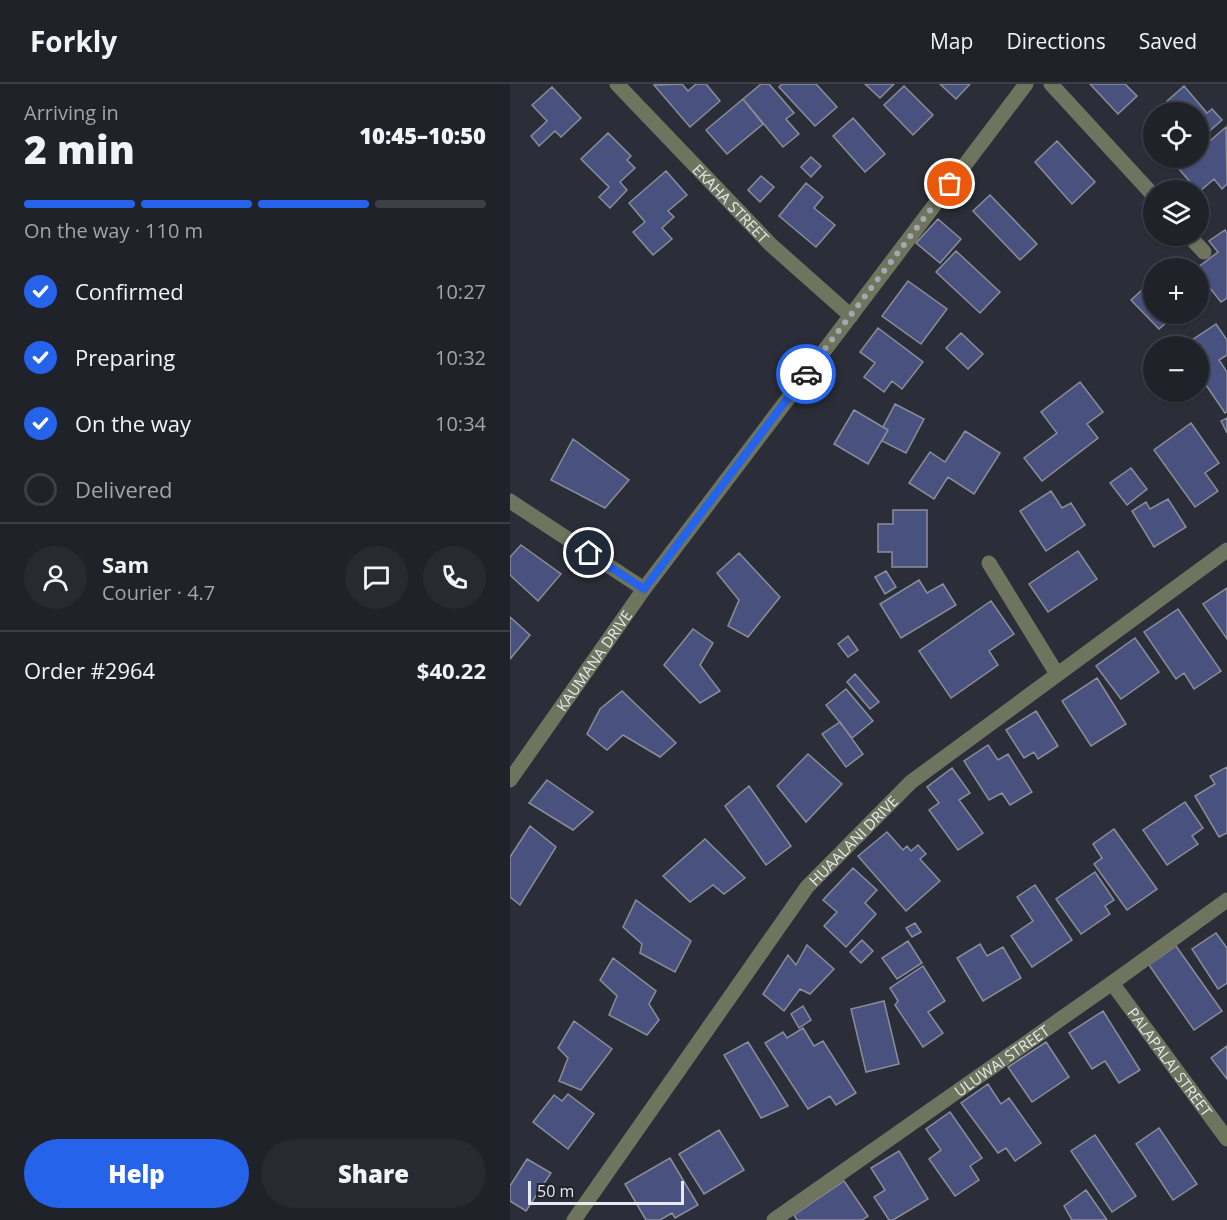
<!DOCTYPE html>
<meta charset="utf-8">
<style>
body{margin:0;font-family:"Open Sans",sans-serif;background:#282a32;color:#f1f3f6;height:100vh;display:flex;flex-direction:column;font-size:22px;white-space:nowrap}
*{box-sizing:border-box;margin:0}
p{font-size:20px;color:#a2a4a8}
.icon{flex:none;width:33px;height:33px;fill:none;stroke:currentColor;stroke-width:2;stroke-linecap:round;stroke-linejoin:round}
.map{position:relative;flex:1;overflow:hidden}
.panel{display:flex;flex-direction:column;background:#20222a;width:510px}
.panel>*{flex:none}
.controls{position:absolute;left:633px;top:18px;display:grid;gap:12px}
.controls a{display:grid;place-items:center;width:66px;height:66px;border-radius:50%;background:#20222a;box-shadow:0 2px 4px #0004,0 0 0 2px #3d3f47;font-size:30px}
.scale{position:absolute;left:18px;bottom:15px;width:156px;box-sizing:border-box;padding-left:6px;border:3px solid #e7e8f0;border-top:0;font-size:16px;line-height:21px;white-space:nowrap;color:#e7e8f0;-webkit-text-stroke:4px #21242e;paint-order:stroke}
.pin{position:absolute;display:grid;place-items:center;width:51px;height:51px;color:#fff;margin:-26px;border:3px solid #fff;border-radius:50%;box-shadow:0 2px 6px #0007}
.courier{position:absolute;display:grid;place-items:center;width:60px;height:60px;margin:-30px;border:4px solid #2563eb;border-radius:50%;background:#fff;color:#222;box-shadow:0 2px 8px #0007}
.overview em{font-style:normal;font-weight:800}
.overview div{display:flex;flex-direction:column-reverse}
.overview{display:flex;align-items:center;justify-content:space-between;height:102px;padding:0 24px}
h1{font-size:39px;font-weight:800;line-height:45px}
.bar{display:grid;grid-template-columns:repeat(4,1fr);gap:9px 6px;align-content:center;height:72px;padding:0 24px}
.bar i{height:8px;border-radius:4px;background:#3d3f47}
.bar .active{background:#2563eb}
.bar p{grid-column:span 4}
.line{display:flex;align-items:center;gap:15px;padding:0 24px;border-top:2px solid #3d3f47}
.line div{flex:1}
.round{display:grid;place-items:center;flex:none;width:63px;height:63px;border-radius:32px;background:#282a32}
ol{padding:0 24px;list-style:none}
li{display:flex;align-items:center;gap:18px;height:66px}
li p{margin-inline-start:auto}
li .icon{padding:6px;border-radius:50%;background:#2563eb;color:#fff;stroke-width:4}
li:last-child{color:#a2a4a8}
li i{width:33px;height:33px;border:3px solid #3d3f47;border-radius:50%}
.action{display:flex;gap:12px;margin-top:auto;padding:12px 24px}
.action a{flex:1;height:69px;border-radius:36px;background:#2563eb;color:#fff;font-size:24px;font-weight:800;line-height:69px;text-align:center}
.action a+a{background:#282a32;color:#f1f3f6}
header{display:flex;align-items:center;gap:36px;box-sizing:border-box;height:84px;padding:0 30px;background:#20222a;border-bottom:2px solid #3d3f47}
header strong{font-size:28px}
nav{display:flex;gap:33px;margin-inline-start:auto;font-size:21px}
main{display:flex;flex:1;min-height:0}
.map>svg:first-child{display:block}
.building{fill:#49527e;stroke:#8a8d9a;stroke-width:1.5}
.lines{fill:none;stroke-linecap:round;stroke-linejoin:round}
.minor{stroke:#6f745e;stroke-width:15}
.done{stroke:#a5a7b0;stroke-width:6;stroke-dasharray:0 10.8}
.route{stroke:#2563eb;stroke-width:8}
.labels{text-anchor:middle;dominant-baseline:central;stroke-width:4.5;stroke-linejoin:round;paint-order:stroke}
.street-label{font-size:15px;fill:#e7e8f0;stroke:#21242e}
</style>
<header>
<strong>Forkly</strong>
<nav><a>Map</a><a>Directions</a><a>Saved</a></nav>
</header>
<main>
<section class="panel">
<div class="overview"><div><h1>2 min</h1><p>Arriving in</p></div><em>10:45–10:50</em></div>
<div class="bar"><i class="active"></i><i class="active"></i><i class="active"></i><i></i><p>On the way · 110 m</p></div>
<ol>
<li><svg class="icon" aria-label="check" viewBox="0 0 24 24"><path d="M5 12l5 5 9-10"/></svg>Confirmed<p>10:27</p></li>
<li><svg class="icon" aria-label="check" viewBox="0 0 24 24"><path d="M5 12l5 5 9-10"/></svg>Preparing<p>10:32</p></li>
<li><svg class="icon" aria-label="check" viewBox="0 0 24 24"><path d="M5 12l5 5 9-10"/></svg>On the way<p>10:34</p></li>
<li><i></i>Delivered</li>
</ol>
<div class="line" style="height:108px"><a class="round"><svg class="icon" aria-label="person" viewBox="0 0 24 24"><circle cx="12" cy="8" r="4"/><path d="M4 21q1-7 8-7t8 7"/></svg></a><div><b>Sam</b><p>Courier · 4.7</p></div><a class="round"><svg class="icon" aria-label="chat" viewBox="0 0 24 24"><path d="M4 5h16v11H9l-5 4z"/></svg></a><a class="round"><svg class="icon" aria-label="phone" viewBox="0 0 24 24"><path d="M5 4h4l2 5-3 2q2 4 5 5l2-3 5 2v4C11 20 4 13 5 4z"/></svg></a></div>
<div class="line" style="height:78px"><div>Order #2964</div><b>$40.22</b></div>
<div class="action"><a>Help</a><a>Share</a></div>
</section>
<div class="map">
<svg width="717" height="1136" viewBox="0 0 717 1136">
<rect width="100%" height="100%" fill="#2b2e38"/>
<!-- building -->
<path class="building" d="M172,0l6,7 8,-7h10l14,17 -30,26 -36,-42z
M251,0h8l25,29 -8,6 13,15 -16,13 -40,-48z
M272,0h34l21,23 -22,19 -36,-39z
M355,0h29l-14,14z
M430,0h30l-14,15z
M580,0h35l12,12 -19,18z
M394,2l29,29 -20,20 -29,-30z
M674,2l23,27 5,-4 10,11 -17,15 -7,-7v-16h-21l-10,-11z
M42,3l29,31 -20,19 -6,-6 -16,15 -8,-10 16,-15 -15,-16z
M233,15l20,25 -36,30 -21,-24z
M343,34l32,36 -20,18 -32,-36z
M716,43l1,57 -5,5 -8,-10 -15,13 -21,-24 13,-10h7v-7z
M98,49l23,23 -4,4 8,8 -15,14 7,8 -17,18 -11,-11 10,-10 -28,-28z
M547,57l38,41 -23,22 -37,-42z
M301,73l10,9 -10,11 -10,-10z
M156,87l21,24 -19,16 6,6 -12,11 10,11 -19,16 -20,-23 12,-10 -16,-19z
M251,92l13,11 -14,15 -12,-12z
M296,99l17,14 -9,11 21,17 -19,22 -37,-31z
M480,111l47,49 -17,16 -47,-49z
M428,135l23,20 -21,24 -24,-20z
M715,146l2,3v65l-6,4 -23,-29 -1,-5 21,-16 -9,-11z
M446,167l44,41 -20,21 -44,-41z
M665,173l12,10 -1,1h-22z
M644,195v35h22l-17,15 -28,-29z
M398,197l39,28 -26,35 -39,-28z
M706,240l11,16v15l-8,5 8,12v40l-2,1 -23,-34 -4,3v-36h-15z
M368,244l45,34 -21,27 -10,-8 -8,11 -20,-15 11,-14 -15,-11z
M451,249l22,21 -15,15 -22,-21z
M570,298l23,30 -16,12 11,14 -56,43 -18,-23 33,-25 -16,-21z
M385,320l29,15 -18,34 -24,-12 6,-11 -5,-3z
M344,326l34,20 -20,34 -34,-20z
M717,334v15l-6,-12z
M681,339l28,40 -14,10 13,18 -23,16 -41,-57z
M455,347l35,22 -26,41 -26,-17 -14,22 -25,-16 21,-31 15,10z
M63,355l56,41 -24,28 -54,-28z
M621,384l16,21 -20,16 -17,-22z
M541,407l11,17 9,-5 14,22 -39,26 -26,-40z
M658,415l18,28 -32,20 -22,-36 14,-9 4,7z
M383,426h34v57h-35v-15h-14v-28h15z
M11,461l40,29 -23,27 -28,-26v-18z
M568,467l19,28 -49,33 -19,-28z
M229,469l41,44 -32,40 -20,-11 11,-26 -22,-27z
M376,487l10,16 -11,7 -10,-17z
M409,496l8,13 16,-9 13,21 -55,33 -21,-34z
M717,504v51l-24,-35z
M481,517l23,33 -25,17 9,14 -47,33 -32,-47z
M668,525l43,62 -27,18 -10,-16 -8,6 -32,-47z
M0,533l20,18 -20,24z
M183,545l20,14 -13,22 20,26 -20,12 -36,-38z
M338,552l10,14 -10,7 -10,-13z
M625,554l24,34 -38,27 -25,-33z
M345,590l24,28 -9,7 -23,-27z
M587,594l29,46 -35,22 -29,-45z
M336,605l27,32 -21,17 -26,-33z
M112,607l54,52 -16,14 -37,-22 -16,15 -20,-16 13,-25z
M526,627l22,35 -20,13 -4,-7 -10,6 -18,-28z
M330,638l23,32 -17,13 -24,-33z
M478,661l10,15 10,-6 24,38 -22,13 -8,-12 -13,7 -25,-39z
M298,670l34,30 -36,38 -29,-36z
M717,683v66l-8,4 -24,-41 20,-12 -5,-8z
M442,684l18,25 -11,7 24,33 -25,17 -29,-40 10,-7 -12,-16z
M37,696l46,32 -20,18 -44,-27z
M239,702l42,60 -25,19 -41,-59z
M675,718l18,26 -11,8 6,8 -31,21 -24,-35z
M20,742l26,21 -36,58 -10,-8v-40z
M604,745l43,60 -30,21 -33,-46 8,-6 -9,-14z
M377,748l16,18 4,-4 4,5 7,-6 8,9 -6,5 20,22 -34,30 -48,-55z
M195,755l40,39 -21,16 -11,-9 -23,17 -27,-26z
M343,784l24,22 -12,13 11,11 -30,33 -22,-21 13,-14 -14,-12z
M585,788l19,28 -9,6 5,8 -29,20 -25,-35z
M525,801l37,55 -40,27 -21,-31 22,-15 -16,-24z
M126,816l55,41 -16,31 -35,-19 2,-9 -19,-17z
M405,839l6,9 -9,5 -6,-9z
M706,849l11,15v35l-9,6 -26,-40z
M352,856l11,11 -12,12 -11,-11z
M398,857l14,22 -25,16 -15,-21z
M470,860l7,12 16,-9 18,31 -38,23 -26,-43z
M297,861l27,24 -24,25 -10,-5 -16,22 -21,-17 25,-39 8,10z
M666,862l46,65 -28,19 -45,-65z
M103,874l43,33 -7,13 10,16 -12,15 -38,-20 8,-19 -17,-16z
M413,882l22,35 -17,11 15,21 -20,14 -28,-42 3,-4 -8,-13z
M374,917l15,63 -33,8 -15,-63z
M293,922l8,14 -12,8 -8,-14z
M593,927l37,59 -21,13 -14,-22 -13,8 -23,-36z
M64,937l38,28 -31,41 -22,-9 9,-23 -10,-10z
M293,944l11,18 9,-5 33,52 -20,12 -6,-9 -22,13 -43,-66 18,-11 4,6z
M238,958l40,64 -27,12 -37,-63z
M536,958l23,35 -37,25 -24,-35z
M717,962v33l-16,-21z
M478,1000l13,20 8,-6 32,45 -26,18 -9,-13 -8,5 -37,-50z
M58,1010l26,20 -26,35 -35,-27 21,-27 8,6z
M440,1028l32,46 -12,8 9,14 -24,16 -26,-37 12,-9 -15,-21z
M649,1044l38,56 -24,16 -37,-56z
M209,1046l25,40 -40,24 -25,-40z
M585,1051l41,61 -24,16 -41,-61z
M389,1067l29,48 -35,21h-4l-15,-23 11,-7 -14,-22z
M160,1074l28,47 -23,13 -3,-5 -12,7h-14l-21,-36z
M17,1075l24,14 -25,38 -16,-10v-15z
M334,1097l24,35 -6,4h-65l-3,-5z
M576,1106l21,30h-35l-8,-14z"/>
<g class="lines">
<!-- minor -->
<g class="minor">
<path id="s1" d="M107,0l153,160 81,72"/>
<path d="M541,0l103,112"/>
<path d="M679,152l15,16"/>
<path d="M0,417l134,88"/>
<path d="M479,479l68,111"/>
<path id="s2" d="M0,696l134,-191 382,-505"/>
<path id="s3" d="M602,899l115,156"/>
<path id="s4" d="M64,1136l233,-333 104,-105 316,-232"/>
<path id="s5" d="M264,1136l338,-237 115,-83"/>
</g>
</g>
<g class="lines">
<!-- done -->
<path class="done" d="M296,290l144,-190"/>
<!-- route -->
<path class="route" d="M79,469l55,36 162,-215"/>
</g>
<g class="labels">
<!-- street labels -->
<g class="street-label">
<text stroke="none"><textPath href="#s1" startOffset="165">EKAHA STREET</textPath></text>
<text stroke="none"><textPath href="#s2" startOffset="146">KAUMANA DRIVE</textPath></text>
<text stroke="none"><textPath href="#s4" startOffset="472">HUAALANI DRIVE</textPath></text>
<text stroke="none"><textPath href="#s5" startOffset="278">ULUWAI STREET</textPath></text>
<text stroke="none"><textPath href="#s3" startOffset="98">PALAPALAI STREET</textPath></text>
</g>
</g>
</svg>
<div class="controls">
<a><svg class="icon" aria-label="locate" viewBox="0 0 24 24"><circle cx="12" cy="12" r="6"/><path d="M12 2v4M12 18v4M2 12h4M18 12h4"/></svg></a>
<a><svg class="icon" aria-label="layers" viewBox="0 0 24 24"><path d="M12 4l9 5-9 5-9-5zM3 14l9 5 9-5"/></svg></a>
<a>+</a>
<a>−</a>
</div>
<div class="scale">50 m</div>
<div class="pin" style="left:440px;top:100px;background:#ea580c"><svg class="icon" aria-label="bag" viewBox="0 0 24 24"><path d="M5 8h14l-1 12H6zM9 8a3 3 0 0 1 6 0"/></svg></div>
<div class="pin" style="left:79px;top:469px;background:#1f2937"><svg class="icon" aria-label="home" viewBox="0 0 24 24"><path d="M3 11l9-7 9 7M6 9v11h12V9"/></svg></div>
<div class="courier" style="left:296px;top:290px"><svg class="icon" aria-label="car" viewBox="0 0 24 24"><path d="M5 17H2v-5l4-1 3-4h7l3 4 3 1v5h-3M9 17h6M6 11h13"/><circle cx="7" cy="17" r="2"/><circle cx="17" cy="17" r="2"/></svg></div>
</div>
</main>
